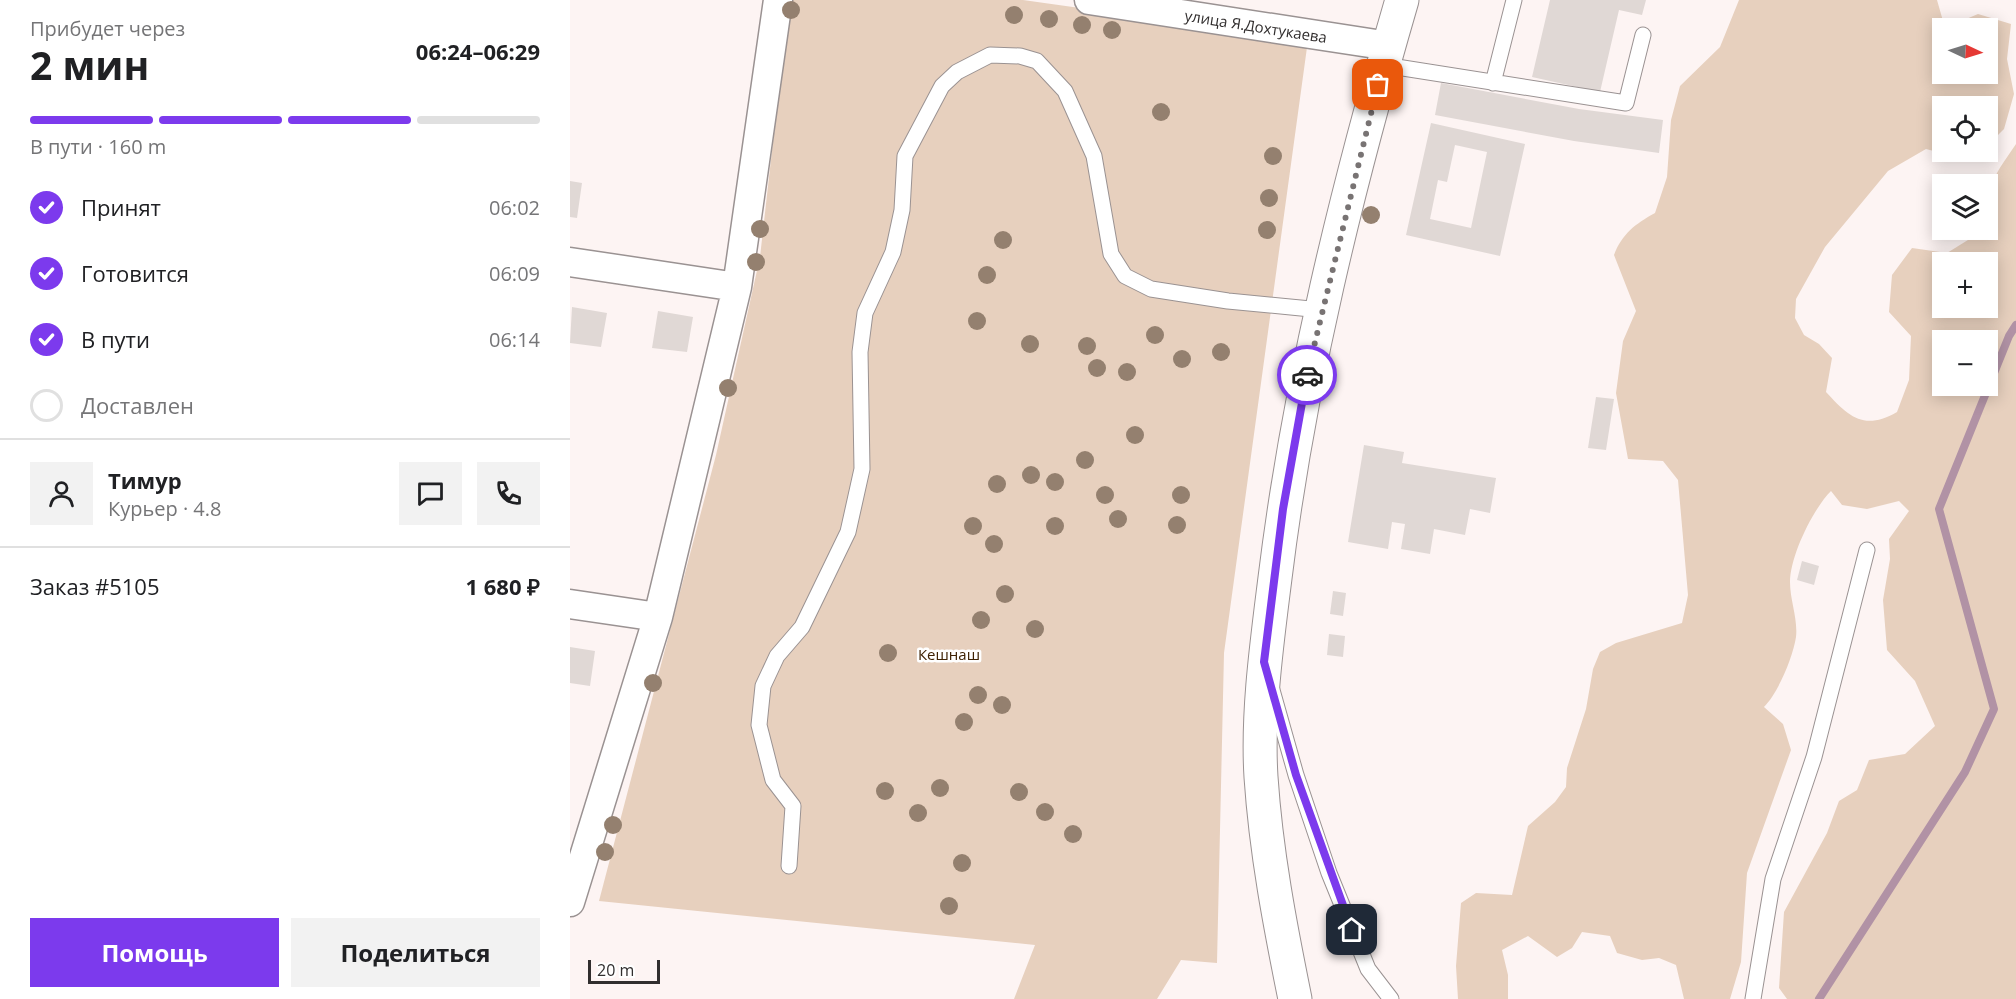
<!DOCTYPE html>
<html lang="ru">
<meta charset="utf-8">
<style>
body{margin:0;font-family:"Open Sans",sans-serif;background:#f2f2f2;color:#202124;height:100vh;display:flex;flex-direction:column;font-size:22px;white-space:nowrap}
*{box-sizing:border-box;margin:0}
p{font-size:20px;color:#757577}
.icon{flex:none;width:33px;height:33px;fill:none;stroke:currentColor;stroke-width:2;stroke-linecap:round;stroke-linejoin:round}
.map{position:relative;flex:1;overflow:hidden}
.panel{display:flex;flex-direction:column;background:#fff;width:570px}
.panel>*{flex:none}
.needle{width:39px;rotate:94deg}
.buttons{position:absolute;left:1362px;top:18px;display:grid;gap:12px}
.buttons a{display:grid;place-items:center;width:66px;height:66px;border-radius:0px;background:#fff;box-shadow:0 3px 15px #0003;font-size:30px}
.scale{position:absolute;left:18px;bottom:15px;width:72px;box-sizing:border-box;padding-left:6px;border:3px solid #312e2e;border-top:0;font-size:16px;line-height:21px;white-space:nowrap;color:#312e2e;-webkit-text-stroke:4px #fff;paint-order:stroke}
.pin{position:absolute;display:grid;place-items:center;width:51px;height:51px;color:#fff;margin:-26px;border-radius:12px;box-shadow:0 3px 9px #0006}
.courier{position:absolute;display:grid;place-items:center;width:60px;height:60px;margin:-30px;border:4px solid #7c3aed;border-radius:50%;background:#fff;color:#222;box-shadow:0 2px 8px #0007}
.head em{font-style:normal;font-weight:700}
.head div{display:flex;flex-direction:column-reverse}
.head{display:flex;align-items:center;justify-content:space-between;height:102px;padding:0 30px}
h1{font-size:39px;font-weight:700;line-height:45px}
.bar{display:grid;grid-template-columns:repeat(4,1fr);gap:9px 6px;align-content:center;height:72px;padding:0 30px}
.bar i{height:8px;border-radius:4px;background:#e0e0e0}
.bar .active{background:#7c3aed}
.bar p{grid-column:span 4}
.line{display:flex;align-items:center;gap:15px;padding:0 30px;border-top:2px solid #e0e0e0}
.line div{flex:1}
.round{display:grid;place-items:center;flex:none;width:63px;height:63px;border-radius:0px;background:#f2f2f2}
ol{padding:0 30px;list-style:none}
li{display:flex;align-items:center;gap:18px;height:66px}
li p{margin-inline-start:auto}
li .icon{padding:6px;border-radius:50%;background:#7c3aed;color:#fff;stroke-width:4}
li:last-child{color:#757577}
li i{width:33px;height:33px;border:3px solid #e0e0e0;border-radius:50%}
.cta{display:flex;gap:12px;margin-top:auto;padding:12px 30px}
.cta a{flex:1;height:69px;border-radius:0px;background:#7c3aed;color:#fff;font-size:24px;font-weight:700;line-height:69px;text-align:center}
.cta a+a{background:#f2f2f2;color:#202124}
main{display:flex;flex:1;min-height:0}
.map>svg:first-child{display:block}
.green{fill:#e7d0be;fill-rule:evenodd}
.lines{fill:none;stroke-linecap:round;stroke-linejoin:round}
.stream{stroke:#b192a5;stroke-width:8}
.building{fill:#e0d8d5;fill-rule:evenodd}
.lane-casing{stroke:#9a9292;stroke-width:17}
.street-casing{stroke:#9a9292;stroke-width:31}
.secondary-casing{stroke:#9a9292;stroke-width:35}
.lane{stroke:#fff;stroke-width:15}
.street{stroke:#fff;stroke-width:28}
.secondary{stroke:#fff;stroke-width:33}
.tree{fill:#94806f}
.done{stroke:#787373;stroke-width:6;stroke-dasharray:0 10.8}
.route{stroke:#7c3aed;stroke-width:8}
.labels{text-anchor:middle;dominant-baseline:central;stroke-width:5;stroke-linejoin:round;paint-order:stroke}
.street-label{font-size:15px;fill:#312e2e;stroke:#fff}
.park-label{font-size:15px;fill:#3e2103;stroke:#fff}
</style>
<main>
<section class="panel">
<div class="head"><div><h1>2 мин</h1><p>Прибудет через</p></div><em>06:24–06:29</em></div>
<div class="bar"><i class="active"></i><i class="active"></i><i class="active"></i><i></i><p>В пути · 160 m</p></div>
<ol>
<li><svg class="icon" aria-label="check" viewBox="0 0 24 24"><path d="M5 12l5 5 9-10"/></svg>Принят<p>06:02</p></li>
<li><svg class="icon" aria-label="check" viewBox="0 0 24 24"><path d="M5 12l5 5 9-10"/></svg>Готовится<p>06:09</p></li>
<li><svg class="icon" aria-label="check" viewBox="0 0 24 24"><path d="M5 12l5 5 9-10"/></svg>В пути<p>06:14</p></li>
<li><i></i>Доставлен</li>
</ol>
<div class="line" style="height:108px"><a class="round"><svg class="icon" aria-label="person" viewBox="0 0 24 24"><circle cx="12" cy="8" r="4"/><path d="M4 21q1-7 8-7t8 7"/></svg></a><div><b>Тимур</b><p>Курьер · 4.8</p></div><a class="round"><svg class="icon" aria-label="chat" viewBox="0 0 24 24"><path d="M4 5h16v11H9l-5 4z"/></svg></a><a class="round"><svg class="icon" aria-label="phone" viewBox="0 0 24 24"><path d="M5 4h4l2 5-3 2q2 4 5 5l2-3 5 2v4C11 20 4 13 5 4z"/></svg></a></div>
<div class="line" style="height:78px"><div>Заказ #5105</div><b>1 680 ₽</b></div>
<div class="cta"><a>Помощь</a><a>Поделиться</a></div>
</section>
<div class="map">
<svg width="1446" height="999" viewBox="0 0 1446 999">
<rect width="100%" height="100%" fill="#fdf4f3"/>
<!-- green -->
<path class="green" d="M219,0h234l285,40 -84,613 -7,310 -36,-3 -24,39h-143l21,-54 -436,-44 117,-446 44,-198z
M1169,0h198l8,28 33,-14 33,10 -4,35 7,35 -10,35 -16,16v-39h-46v46h39l-9,9 -46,-12 -38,22 -63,76 -29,52 -1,19 9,17 15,9 13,14 -6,34c23,25 38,39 71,20l12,-32 2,-44 -22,-24 3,-37 20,-27 35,5 29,-18 2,-5h10c0,-47 2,-48 28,-86v855h-229l-8,-11 5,-76 43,-79 12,-32 18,-11 12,-30 36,-6 30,-28 -20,-45 -28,-31 -4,-50 7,-41 -1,-20 20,-28 -10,-10 -32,8 -25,-4 -11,-14c-18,18 -41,65 -41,91 0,18 8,37 6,55 -3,20 -18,56 -32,70l19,17 8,26 -44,123 -6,89 -11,37h-46l-8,-34 -17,-7 -17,2 -25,-7 -7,-17 -28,-4 -10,16 -15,9 -29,-21 -26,14 6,25v24h-50l-2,-33 5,-63 15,-10 36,2 16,-69 27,-24 11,-15 1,-19 19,-59 7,-40 7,-17 16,-9 66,-20 6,-28 -10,-115 -15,-19 -35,-2 -12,-66 7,-52 13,-30 -22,-56c8,-21 21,-31 41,-42l12,-36 4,-57 9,-34 40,-39zM1372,28h46v46h-46zM1372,262h46v46h-46zM1372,340h46v46h-46z"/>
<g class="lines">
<!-- stream -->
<path class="stream" d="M1249,999l146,-227 29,-63 -55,-200 70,-173 7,-11"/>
</g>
<!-- building -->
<path class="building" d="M980,0h96l-4,15 -23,-5 -19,82 -68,-15z
M871,83l138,26 84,11 -4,33 -85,-12 -139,-26z
M861,123l94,21 -25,112 -94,-21zM885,145l32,7 -16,76 -41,-9 8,-39 9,2z
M0,181l12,2 -5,35 -7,-1z
M2,307l35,6 -6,34 -31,-4z
M88,311l35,6 -6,35 -35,-4z
M1026,397l18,2 -8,51 -18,-2z
M794,445l40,7 -2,11 94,15 -6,35 -20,-4 -5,26 -31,-6 -4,25 -29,-5 4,-25 -13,-2 -4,27 -40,-7z
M1232,561l17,5 -5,19 -17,-5z
M763,591l13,2 -3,23 -13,-2z
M759,634l16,2 -2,21 -16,-2z
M0,647l25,4 -5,35 -20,-3z"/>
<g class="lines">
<!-- lane casing -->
<g class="lane-casing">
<path id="lane" d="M814,65l242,38 17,-68
M923,83l21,-83
M702,690l24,85 33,98 39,96 23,30
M219,866l4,-60 -20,-26 -14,-55 4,-39 14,-30 25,-29 46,-95 14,-63 -2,-117 5,-39 28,-61 9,-42 3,-54 37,-70 15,-14 33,-17 30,1 17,5 28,30 29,65 17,98 14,22 26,13 77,12 93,9
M1183,999l20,-120 41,-122 53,-207"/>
</g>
<!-- street casing -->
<g class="street-casing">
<path id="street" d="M519,0l300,46
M0,262l167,25
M0,604l88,13
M0,902l88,-285 79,-330 41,-287"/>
</g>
<!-- secondary casing -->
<g class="secondary-casing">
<path id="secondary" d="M725,999c-15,-74 -29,-147 -34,-222 -4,-64 6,-135 14,-199 24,-196 72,-389 127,-578"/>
</g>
<!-- lane -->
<use href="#lane" class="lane"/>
<!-- street -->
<use href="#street" class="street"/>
<!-- secondary -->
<use href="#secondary" class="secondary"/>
</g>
<!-- trees -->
<g class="tree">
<circle cx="221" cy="10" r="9"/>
<circle cx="444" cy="15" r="9"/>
<circle cx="479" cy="19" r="9"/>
<circle cx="512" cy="25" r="9"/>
<circle cx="542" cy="30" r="9"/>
<circle cx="591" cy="112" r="9"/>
<circle cx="703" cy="156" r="9"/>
<circle cx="699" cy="198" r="9"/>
<circle cx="801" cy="215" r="9"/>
<circle cx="190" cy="229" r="9"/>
<circle cx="697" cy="230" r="9"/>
<circle cx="433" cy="240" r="9"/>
<circle cx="186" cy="262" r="9"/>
<circle cx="417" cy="275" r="9"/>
<circle cx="407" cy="321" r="9"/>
<circle cx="585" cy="335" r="9"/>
<circle cx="460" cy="344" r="9"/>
<circle cx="517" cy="346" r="9"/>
<circle cx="651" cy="352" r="9"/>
<circle cx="612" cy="359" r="9"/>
<circle cx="527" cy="368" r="9"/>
<circle cx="557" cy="372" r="9"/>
<circle cx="158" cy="388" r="9"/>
<circle cx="565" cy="435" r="9"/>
<circle cx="515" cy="460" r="9"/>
<circle cx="461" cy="475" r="9"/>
<circle cx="485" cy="482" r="9"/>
<circle cx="427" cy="484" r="9"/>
<circle cx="535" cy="495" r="9"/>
<circle cx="611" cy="495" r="9"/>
<circle cx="548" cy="519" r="9"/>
<circle cx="607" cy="525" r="9"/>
<circle cx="403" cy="526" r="9"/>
<circle cx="485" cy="526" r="9"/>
<circle cx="424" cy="544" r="9"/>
<circle cx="435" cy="594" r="9"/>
<circle cx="411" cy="620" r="9"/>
<circle cx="465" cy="629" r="9"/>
<circle cx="318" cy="653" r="9"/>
<circle cx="83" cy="683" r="9"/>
<circle cx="408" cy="695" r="9"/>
<circle cx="432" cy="705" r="9"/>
<circle cx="394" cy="722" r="9"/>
<circle cx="370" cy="788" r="9"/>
<circle cx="315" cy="791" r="9"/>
<circle cx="449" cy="792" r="9"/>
<circle cx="475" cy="812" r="9"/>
<circle cx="348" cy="813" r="9"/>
<circle cx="43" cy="825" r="9"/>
<circle cx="503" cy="834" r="9"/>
<circle cx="35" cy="852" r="9"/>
<circle cx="392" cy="863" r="9"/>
<circle cx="379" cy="906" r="9"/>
</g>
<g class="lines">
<!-- done -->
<path class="done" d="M737,375l71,-290"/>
<!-- route -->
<path class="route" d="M737,375l-24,134 -19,153 32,113 56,155"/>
</g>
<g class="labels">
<!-- street labels -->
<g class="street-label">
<text transform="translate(686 26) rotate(9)">улица Я.Дохтукаева</text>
</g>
<!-- park labels -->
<g class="park-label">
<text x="379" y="654">Кешнаш</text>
</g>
</g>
</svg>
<div class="buttons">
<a><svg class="needle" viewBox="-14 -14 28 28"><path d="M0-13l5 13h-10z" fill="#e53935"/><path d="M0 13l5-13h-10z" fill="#757577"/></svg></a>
<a><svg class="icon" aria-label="locate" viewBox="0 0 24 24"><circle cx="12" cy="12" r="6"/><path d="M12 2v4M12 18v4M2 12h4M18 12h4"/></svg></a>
<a><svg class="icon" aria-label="layers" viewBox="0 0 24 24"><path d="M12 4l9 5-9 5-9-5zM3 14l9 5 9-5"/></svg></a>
<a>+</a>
<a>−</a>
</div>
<div class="scale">20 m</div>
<div class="pin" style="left:808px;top:85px;background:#ea580c"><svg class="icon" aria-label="bag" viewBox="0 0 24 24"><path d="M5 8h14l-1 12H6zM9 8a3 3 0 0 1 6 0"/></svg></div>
<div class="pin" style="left:782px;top:930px;background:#1f2937"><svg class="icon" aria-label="home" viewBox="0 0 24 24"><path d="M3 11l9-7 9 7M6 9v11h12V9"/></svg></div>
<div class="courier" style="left:737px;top:375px"><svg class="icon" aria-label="car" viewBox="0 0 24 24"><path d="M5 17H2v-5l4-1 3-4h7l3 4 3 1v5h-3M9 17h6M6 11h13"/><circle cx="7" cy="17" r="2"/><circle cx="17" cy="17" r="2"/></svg></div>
</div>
</main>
